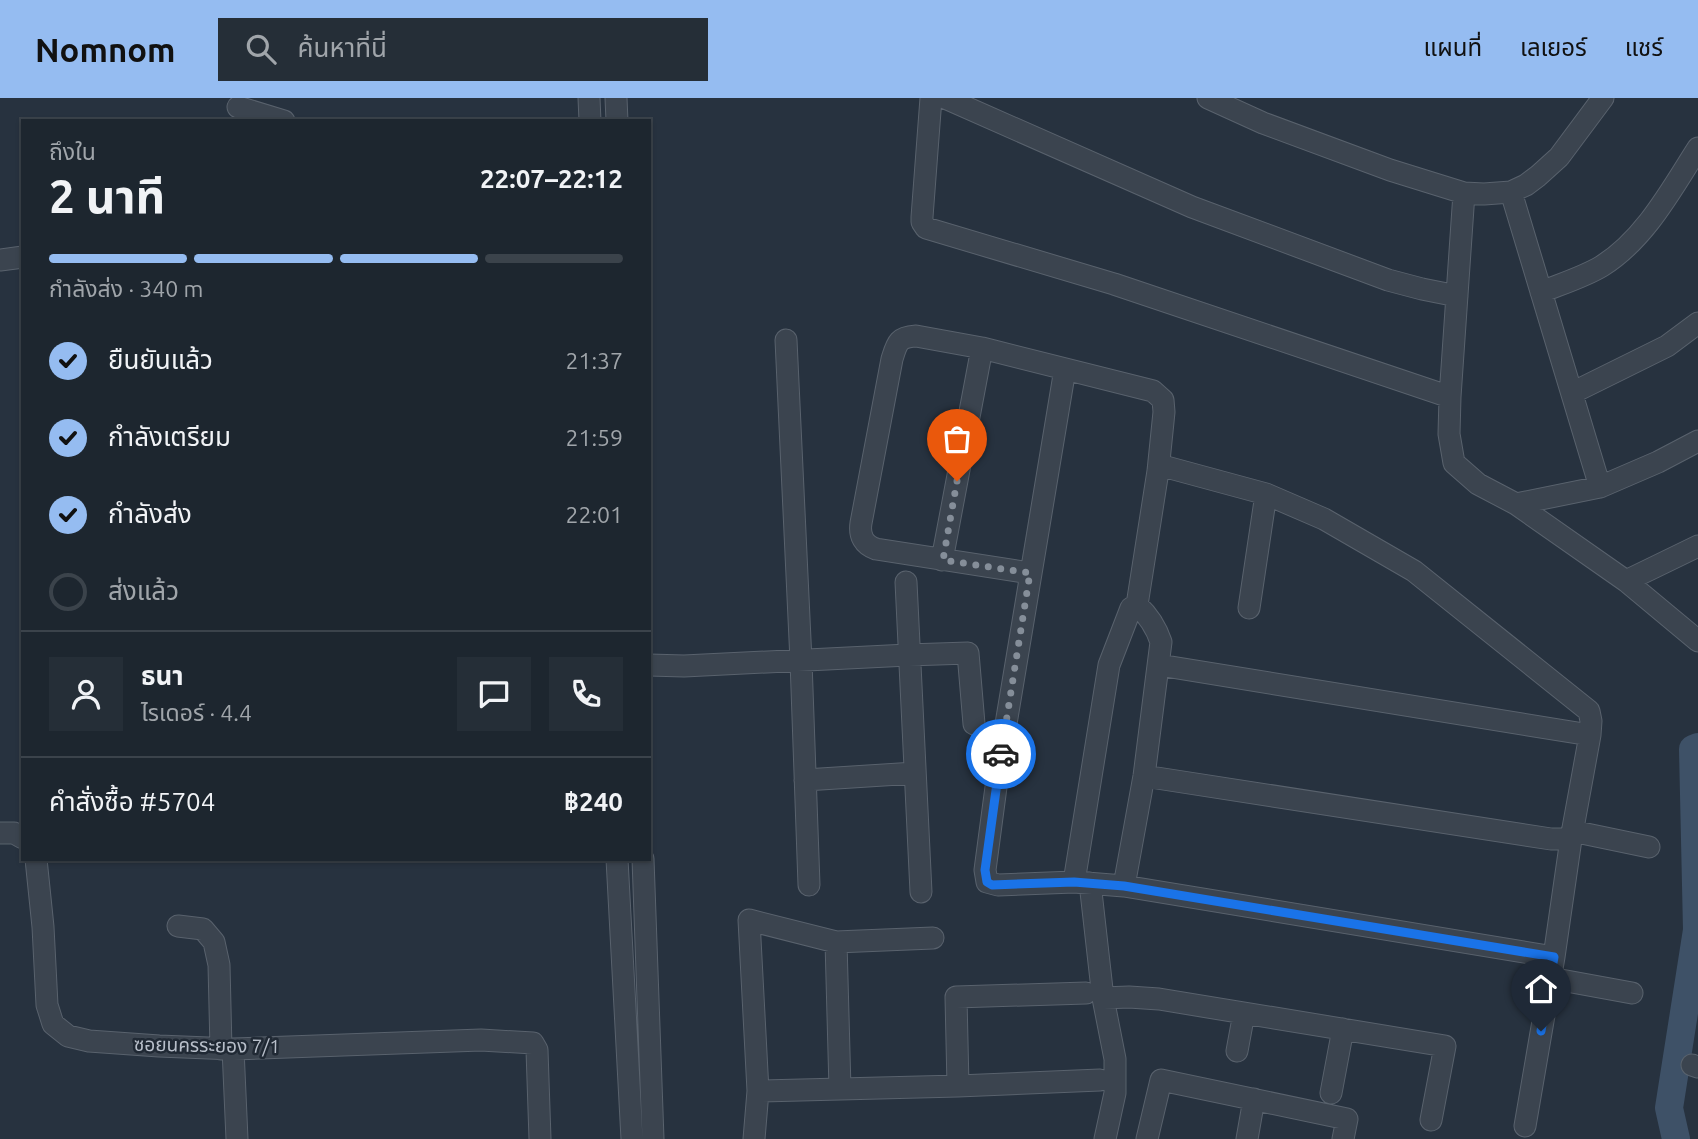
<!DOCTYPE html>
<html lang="th">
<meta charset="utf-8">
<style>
body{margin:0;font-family:Ubuntu,"Noto Sans Thai",sans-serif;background:#252e37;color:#f1f3f6;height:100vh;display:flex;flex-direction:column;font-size:26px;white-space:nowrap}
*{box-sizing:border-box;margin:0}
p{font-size:23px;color:#a0a5aa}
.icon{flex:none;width:38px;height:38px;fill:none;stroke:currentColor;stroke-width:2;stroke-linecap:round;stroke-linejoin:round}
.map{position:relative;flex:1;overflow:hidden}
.drawer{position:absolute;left:21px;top:21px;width:630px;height:742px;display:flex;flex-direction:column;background:#1d262f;border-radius:0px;box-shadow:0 2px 5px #0004,0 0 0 2px #3b434b}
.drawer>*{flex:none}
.pin{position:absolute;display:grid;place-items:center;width:60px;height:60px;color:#fff;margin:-72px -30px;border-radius:50% 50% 50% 0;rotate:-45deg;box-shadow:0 0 7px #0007}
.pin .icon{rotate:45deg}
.courier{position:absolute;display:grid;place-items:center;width:70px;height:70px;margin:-35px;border:5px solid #1a73e8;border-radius:50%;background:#fff;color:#222;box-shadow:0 2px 9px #0007}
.headline em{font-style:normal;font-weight:700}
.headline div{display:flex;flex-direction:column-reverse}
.headline{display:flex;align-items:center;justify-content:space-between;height:119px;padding:0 28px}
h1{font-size:46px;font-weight:700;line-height:52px}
.bar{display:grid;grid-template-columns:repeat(4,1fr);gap:10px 7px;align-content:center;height:84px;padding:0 28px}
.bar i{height:9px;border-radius:5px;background:#3b434b}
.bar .current{background:#95bcf1}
.bar p{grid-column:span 4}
.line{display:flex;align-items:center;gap:18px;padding:0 28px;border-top:2px solid #3b434b}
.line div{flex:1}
.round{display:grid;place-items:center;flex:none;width:74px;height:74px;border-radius:0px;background:#252e37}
ol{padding:0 28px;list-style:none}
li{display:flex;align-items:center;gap:21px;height:77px}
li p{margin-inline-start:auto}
li .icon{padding:7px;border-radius:50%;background:#95bcf1;color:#111;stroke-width:4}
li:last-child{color:#a0a5aa}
li i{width:38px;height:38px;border:4px solid #3b434b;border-radius:50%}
header{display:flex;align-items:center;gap:42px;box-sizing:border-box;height:98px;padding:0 35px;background:#95bcf1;color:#111}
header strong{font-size:33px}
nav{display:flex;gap:38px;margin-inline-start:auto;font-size:24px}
.search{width:490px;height:63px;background:#252e37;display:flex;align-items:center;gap:18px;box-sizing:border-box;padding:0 24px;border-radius:0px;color:#a0a5aa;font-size:26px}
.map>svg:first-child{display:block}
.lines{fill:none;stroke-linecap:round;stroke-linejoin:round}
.river{stroke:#3e5167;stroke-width:28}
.minor-casing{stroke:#59626d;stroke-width:23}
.minor{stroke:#3b444f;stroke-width:21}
.done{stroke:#858e99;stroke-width:7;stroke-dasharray:0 12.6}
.route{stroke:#1a73e8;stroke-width:9}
.labels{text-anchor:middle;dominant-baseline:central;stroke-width:5;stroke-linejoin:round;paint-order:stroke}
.street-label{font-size:19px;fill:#b8bfca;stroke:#202934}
</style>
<header>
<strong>Nomnom</strong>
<div class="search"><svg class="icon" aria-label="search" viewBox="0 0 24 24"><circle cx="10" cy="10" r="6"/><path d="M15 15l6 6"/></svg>ค้นหาที่นี่</div>
<nav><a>แผนที่</a><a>เลเยอร์</a><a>แชร์</a></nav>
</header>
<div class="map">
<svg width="1698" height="1041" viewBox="0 0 1698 1041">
<rect width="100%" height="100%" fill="#27323f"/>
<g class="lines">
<!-- river -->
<path class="river" d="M1676,1041l-7,-31 28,-178 -4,-181 5,-2"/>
<!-- minor casing -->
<g class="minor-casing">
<path id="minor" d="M589,0l1,23
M616,0l1,23
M931,0l-9,119v5l4,6 188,56 336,113
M945,0l247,109 196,73 34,9 35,7
M1208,0l55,25 127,47 74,23 20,1 27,-2 15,-7 12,-9 21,-19 44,-59
M238,9l46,14
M1511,94l89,295
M1464,95l-14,204 -1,37 5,29 24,21 38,20 110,77 72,60
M0,162l23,-3
M1541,194c20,-8 43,-15 61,-26 43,-27 69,-76 96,-118
M786,242l15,321 8,224
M1065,271l-67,403 -13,98 2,12 11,3 76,-3 50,4 430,71
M1572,295l95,-47 31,-23
M1159,367l107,29 58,25 90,52 175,140 2,10 -1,14 -19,104 -17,118 -29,169
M1516,406l84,-17 58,-25 40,-21
M942,462l40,-212
M1030,475l-154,-24c-12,-4 -17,-13 -15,-26l31,-164c5,-16 6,-22 24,-23l66,12 171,43 10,9 1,12 -6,59 -21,134 -6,3 -22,57 -35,217
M1626,483l72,-35
M906,484l15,310
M1249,510l17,-114
M649,567l35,1 224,-11 60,-2 6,71
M1159,567l431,70
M1144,678l407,63h20
M805,682l110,-7
M1572,733l77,16
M0,735h14l9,5
M36,761l7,68 4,78 6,19 15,12 21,5 70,5 74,3 248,-9 52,3 4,7 3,89
M617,761l15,280
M643,761l10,280
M1090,785l13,115 12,61v34l-10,46
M1124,788l20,-110 17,-134c-5,-15 -12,-26 -24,-37
M178,828l25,3 11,13 5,23 2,84
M1550,880l82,15
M1103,900l26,-1 30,2 286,47 -14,74
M233,951l4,90
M1237,953l7,-38
M1692,967l6,2
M958,988l-2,-89 130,-4
M840,991l-4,-147 97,-4
M758,993l200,-5 142,-6
M1331,995l12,-64
M754,1041l4,-48 -9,-171 87,22
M1147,1041l14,-59 186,39 -4,20
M1247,1041l7,-40"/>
</g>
<!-- minor -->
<use href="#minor" class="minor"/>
</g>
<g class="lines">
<!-- done -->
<path class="done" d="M957,383l-14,79 87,13 -29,181"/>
<!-- route -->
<path class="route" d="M1001,656l-16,116 2,12 5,3 82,-3 50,4 430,71 -13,74"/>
</g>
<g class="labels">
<!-- street labels -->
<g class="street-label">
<text transform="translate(207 947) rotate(1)">ซอยนครระยอง 7/1</text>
</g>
</g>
</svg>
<div class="pin" style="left:957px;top:383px;background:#ea580c"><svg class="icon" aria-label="bag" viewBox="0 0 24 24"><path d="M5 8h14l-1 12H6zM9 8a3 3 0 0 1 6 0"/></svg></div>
<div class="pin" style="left:1541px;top:933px;background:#1f2937"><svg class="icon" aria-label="home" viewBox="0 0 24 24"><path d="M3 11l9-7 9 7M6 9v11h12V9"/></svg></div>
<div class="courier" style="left:1001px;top:656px"><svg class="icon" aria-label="car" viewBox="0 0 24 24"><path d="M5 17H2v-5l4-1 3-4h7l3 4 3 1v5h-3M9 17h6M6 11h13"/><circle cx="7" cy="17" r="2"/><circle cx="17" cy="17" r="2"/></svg></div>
<section class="drawer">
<div class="headline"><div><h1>2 นาที</h1><p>ถึงใน</p></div><em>22:07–22:12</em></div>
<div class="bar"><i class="current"></i><i class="current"></i><i class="current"></i><i></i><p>กำลังส่ง · 340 m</p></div>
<ol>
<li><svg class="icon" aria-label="check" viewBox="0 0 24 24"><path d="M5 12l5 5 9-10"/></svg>ยืนยันแล้ว<p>21:37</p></li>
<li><svg class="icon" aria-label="check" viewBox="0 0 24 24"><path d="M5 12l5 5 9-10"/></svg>กำลังเตรียม<p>21:59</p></li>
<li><svg class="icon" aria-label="check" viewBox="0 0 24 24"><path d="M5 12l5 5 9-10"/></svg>กำลังส่ง<p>22:01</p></li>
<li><i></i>ส่งแล้ว</li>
</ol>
<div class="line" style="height:126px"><a class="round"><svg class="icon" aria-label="person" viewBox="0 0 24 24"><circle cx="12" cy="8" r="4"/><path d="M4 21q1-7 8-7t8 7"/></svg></a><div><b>ธนา</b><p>ไรเดอร์ · 4.4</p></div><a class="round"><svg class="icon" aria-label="chat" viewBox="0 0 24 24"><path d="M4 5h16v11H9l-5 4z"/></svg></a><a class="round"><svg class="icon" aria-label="phone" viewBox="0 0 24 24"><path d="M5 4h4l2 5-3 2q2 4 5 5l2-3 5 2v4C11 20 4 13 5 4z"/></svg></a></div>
<div class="line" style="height:91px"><div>คำสั่งซื้อ #5704</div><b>฿240</b></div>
</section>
</div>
